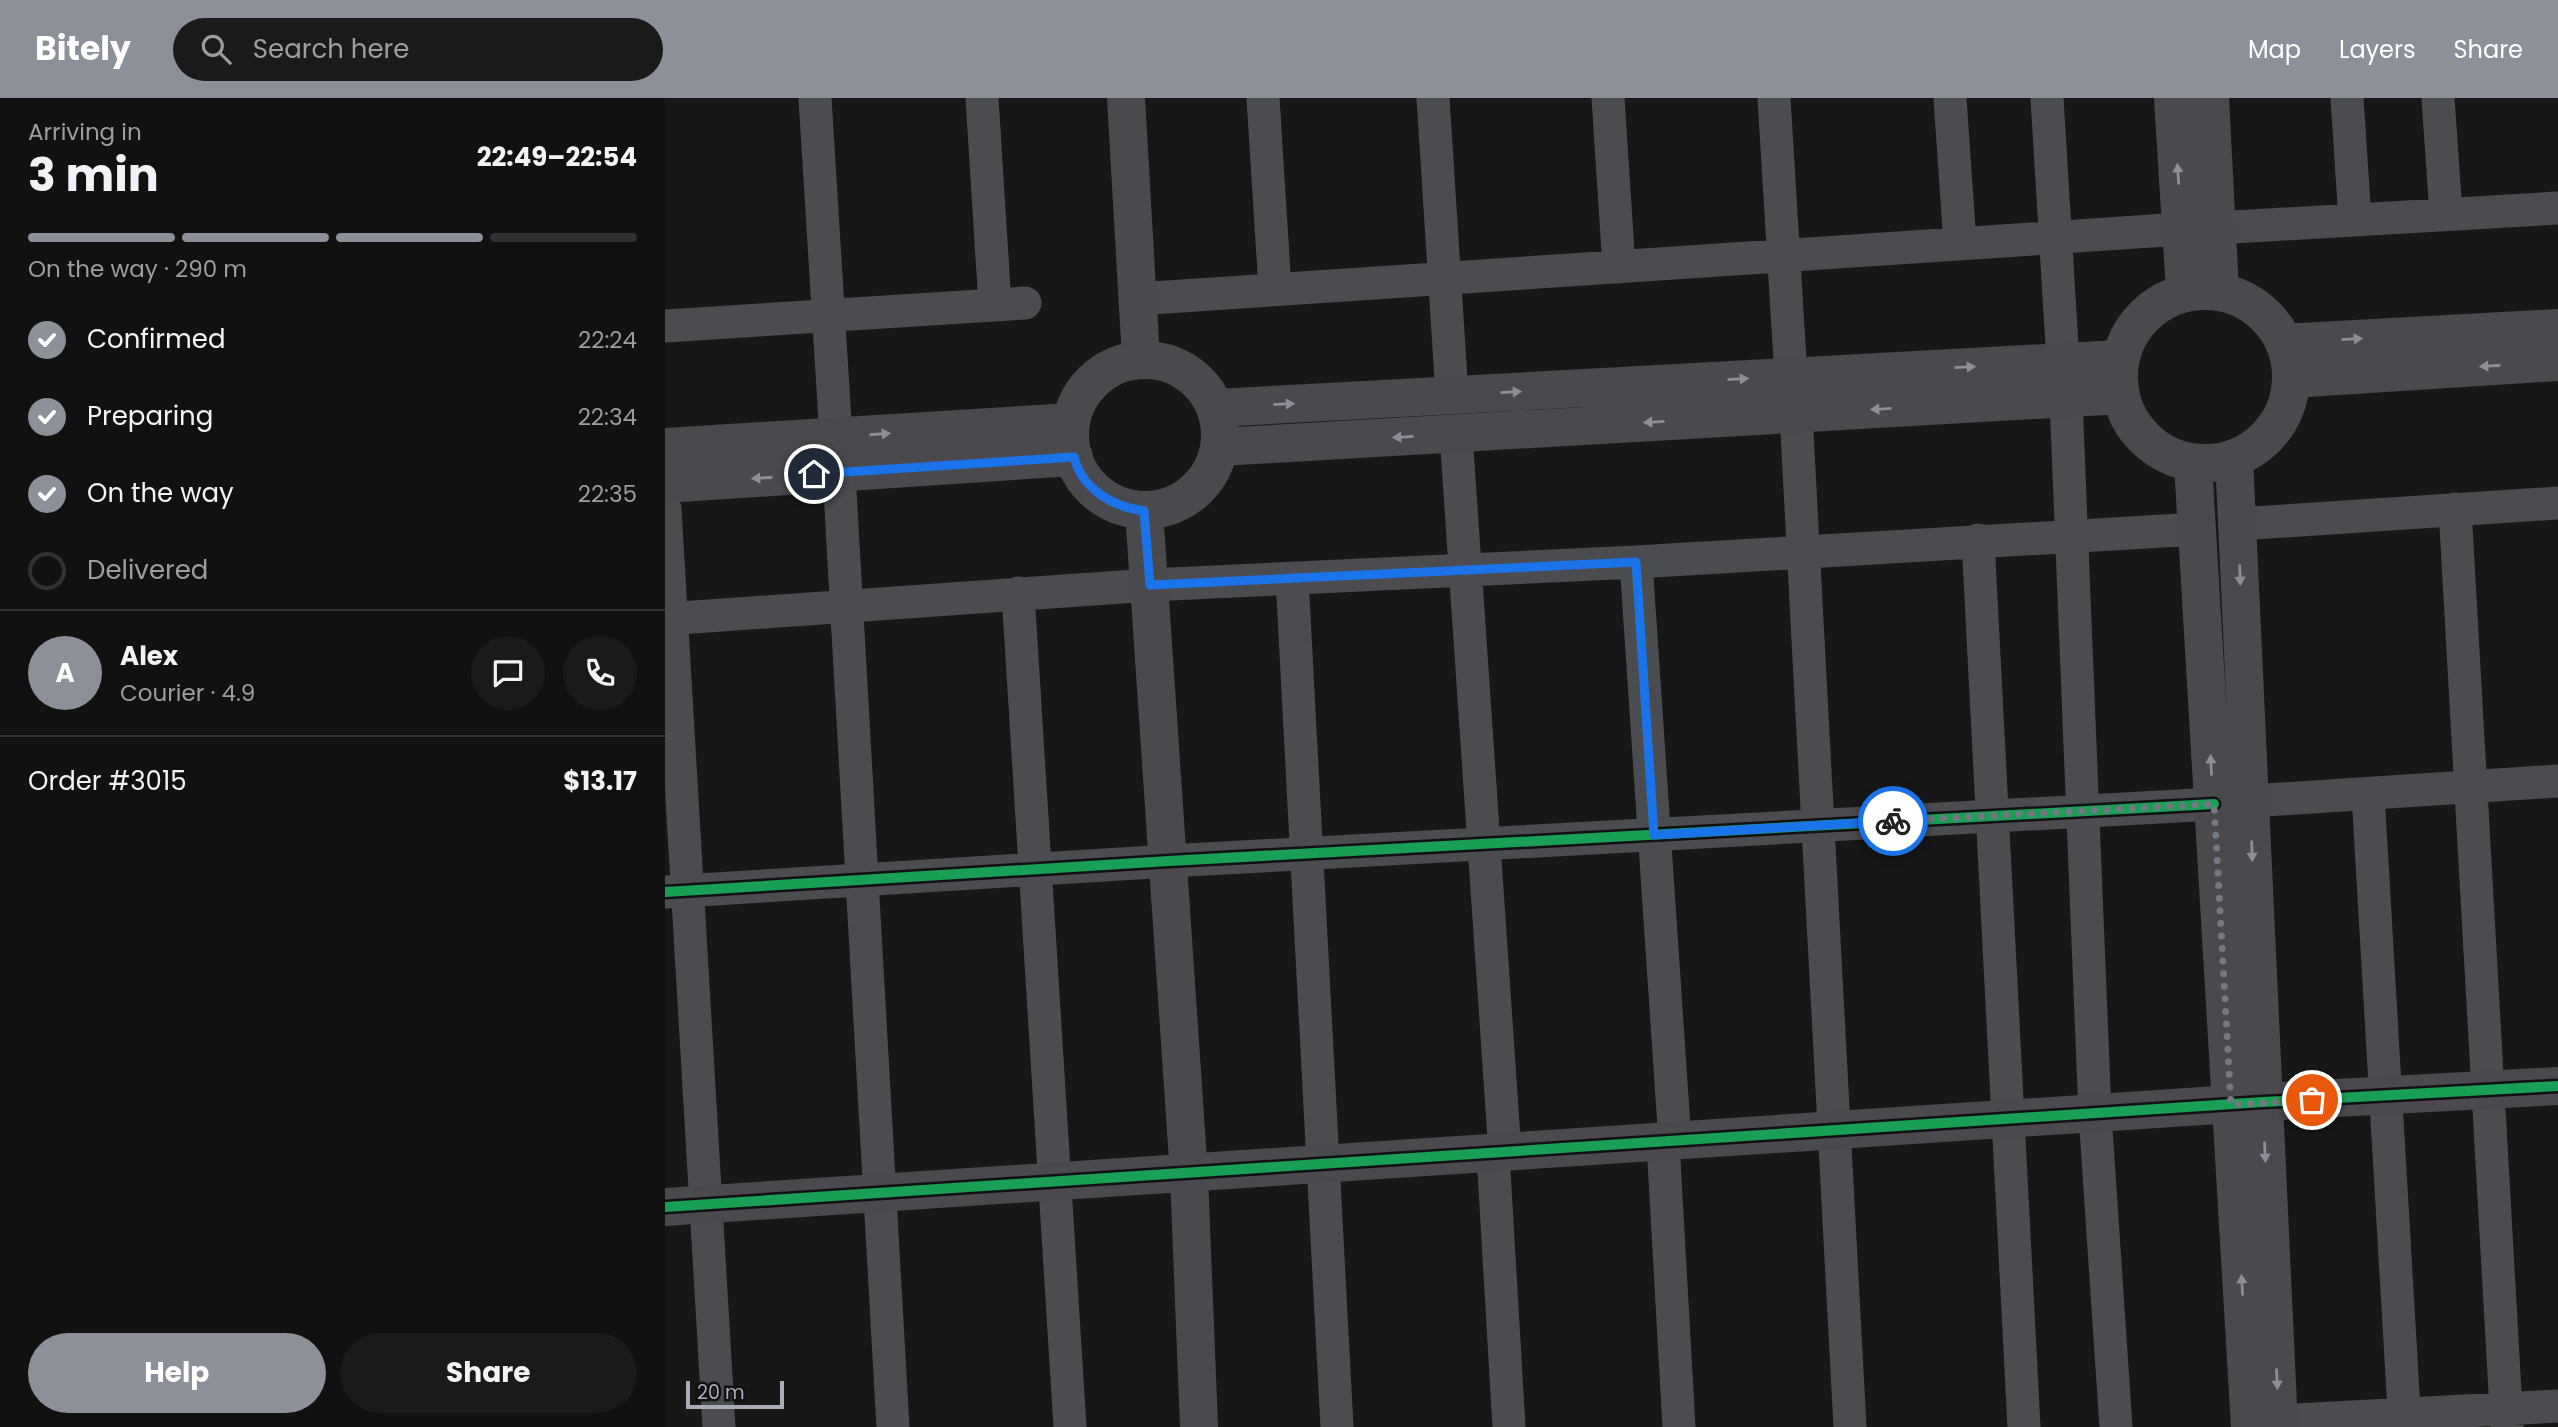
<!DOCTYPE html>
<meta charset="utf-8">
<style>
body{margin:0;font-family:Poppins,sans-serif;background:#1a1a1a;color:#f1f3f6;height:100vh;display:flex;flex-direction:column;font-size:26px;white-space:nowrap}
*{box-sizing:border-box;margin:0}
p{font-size:23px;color:#9c9d9f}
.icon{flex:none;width:38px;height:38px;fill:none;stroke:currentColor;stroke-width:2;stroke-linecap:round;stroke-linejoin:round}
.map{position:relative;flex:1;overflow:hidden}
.side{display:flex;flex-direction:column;background:#111;width:665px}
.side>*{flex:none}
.scale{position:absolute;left:21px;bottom:18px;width:98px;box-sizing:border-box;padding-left:7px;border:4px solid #a8adb8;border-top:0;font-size:19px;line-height:24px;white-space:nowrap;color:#a8adb8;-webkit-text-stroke:5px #111113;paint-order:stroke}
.pin{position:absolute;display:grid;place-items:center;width:60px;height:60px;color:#fff;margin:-30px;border:4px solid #fff;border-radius:50%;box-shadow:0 2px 7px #0007}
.courier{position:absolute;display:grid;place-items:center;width:70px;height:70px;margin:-35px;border:5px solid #1a73e8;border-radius:50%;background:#fff;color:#222;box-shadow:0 2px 9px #0007}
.overview em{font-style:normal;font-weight:700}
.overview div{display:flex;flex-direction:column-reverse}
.overview{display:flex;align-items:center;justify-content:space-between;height:119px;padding:0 28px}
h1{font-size:46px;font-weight:700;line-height:52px}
.bar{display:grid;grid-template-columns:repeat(4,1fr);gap:10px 7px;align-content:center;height:84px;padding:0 28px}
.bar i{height:9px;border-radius:5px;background:#303131}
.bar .active{background:#8c9099}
.bar p{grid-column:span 4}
.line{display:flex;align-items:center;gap:18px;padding:0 28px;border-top:2px solid #303131}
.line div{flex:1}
.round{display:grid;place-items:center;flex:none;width:74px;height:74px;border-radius:37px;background:#1a1a1a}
ol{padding:0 28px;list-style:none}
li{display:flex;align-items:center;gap:21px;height:77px}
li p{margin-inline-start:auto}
li .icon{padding:7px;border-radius:50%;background:#8c9099;color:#fff;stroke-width:4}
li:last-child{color:#9c9d9f}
li i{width:38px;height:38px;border:4px solid #303131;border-radius:50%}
.button{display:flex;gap:14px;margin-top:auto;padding:14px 28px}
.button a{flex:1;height:80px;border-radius:42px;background:#8c9099;color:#fff;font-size:28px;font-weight:700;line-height:80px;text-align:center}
.button a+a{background:#1a1a1a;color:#f1f3f6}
header{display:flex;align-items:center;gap:42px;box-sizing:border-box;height:98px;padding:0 35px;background:#8c9099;color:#fff}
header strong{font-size:33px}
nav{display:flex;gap:38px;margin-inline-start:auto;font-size:24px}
.search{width:490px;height:63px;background:#1a1a1a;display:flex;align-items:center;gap:18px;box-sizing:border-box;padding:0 24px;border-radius:38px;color:#9c9d9f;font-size:26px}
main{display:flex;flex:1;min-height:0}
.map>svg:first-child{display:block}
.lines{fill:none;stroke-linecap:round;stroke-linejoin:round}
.street{stroke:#4b4c50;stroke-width:33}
.secondary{stroke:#4a4a4e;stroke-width:38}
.cycleway-casing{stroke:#111113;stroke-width:15}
.cycleway{stroke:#1a9f57;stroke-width:10}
.oneway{fill:#8c8f98}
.done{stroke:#757880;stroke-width:7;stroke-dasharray:0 12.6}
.route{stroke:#1a73e8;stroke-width:9}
</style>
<header>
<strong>Bitely</strong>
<div class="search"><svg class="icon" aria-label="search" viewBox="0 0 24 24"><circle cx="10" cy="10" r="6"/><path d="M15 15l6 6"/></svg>Search here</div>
<nav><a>Map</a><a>Layers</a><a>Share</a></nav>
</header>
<main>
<section class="side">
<div class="overview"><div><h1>3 min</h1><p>Arriving in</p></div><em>22:49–22:54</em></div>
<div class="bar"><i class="active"></i><i class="active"></i><i class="active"></i><i></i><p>On the way · 290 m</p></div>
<ol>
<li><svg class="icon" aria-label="check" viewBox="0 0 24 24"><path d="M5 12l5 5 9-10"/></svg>Confirmed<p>22:24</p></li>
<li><svg class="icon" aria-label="check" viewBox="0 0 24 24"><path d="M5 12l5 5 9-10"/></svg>Preparing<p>22:34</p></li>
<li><svg class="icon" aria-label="check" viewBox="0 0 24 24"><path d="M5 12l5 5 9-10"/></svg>On the way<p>22:35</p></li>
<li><i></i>Delivered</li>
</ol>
<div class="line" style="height:126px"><b class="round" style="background:#8c9099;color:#fff">A</b><div><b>Alex</b><p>Courier · 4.9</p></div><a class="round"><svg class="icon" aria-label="chat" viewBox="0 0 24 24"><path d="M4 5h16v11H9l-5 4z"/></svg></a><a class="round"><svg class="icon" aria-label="phone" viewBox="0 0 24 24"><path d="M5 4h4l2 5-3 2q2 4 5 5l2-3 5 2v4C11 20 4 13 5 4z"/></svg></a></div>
<div class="line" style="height:91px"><div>Order #3015</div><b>$13.17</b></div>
<div class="button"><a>Help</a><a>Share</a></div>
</section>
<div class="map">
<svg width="1893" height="1329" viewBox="0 0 1893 1329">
<rect width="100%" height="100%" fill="#171717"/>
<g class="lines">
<!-- street -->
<path class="street" d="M150,0l21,339
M317,0l13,207
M598,0l12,191
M768,0l19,297
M943,0l11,169
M1109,0l17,279
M1285,0l10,146
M1382,0l16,264
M1682,0l8,122
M1773,0l8,116
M1551,130l342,-20
M472,201l1044,-70
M0,228l360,-23
M1401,301l29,715 21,313
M1131,316l54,1013
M791,336l49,719
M174,375l54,954
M0,411l54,918
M1790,411l52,918
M1573,426l320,-21
M1313,442l46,887
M971,464l39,580
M627,480l45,849
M353,495l52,834
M0,521l485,-34 486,-23 561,-33
M1703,696l37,633
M1585,703l308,-20
M0,794l504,-31 1045,-57
M998,1045l16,284
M828,1056l16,273
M1614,1323l279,-15"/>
<!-- secondary -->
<path class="secondary" d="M461,0l15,261
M1508,0l12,193
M1545,0l10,193
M1454 279a86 86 0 1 1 172 0a86 86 0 1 1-172 0Z
M1619,245l274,-15
M405 337a75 75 0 1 1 150 0a75 75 0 1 1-150 0Z
M1626,281l267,-17
M551,310l903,-49
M0,349l406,-25
M555,349l901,-52
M1569,360l45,969
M1528,365l57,964
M0,386l409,-27
M479,413l45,664 10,252
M0,1109l1598,-105 295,-16"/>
<!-- cycleway casing -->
<g class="cycleway-casing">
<path id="cycleway" d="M0,794l504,-31 1045,-57
M0,1109l1598,-105 295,-16"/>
</g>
<!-- cycleway -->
<use href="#cycleway" class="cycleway"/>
</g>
<!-- one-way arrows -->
<defs><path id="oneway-solid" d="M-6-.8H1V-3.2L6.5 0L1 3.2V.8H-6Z" transform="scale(1.75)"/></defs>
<g class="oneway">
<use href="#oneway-solid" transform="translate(1513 76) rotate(-94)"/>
<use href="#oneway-solid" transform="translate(1687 241) rotate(-3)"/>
<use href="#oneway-solid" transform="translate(1825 268) rotate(176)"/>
<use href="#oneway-solid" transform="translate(1300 269) rotate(-3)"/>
<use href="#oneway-solid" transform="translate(1073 281) rotate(-3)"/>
<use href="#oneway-solid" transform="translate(846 294) rotate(-3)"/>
<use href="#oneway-solid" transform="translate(619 306) rotate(-3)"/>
<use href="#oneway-solid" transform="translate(1216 311) rotate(177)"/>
<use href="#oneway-solid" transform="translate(989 324) rotate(177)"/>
<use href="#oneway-solid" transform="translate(215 336) rotate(-4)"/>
<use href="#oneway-solid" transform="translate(738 339) rotate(177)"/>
<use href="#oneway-solid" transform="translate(97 380) rotate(176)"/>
<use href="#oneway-solid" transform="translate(1575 477) rotate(88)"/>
<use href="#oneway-solid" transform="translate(1546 667) rotate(-93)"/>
<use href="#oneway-solid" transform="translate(1587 753) rotate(88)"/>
<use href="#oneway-solid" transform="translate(1600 1054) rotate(87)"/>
<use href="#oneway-solid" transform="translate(1577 1187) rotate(-93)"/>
<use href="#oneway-solid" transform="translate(1612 1281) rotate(87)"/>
</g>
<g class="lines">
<!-- done -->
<path class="done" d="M1228,723l321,-17 17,301 81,-5"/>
<!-- route -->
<path class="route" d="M149,376l260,-17c8,32 39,50 70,54l6,74 486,-23 18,273 239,-14"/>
</g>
</svg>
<div class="scale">20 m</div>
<div class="pin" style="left:1647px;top:1002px;background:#ea580c"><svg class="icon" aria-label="bag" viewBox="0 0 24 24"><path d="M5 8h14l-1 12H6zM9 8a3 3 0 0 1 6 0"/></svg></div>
<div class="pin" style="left:149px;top:376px;background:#1f2937"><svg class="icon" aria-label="home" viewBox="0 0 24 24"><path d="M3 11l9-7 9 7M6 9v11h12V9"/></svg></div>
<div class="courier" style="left:1228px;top:723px"><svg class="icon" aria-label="bike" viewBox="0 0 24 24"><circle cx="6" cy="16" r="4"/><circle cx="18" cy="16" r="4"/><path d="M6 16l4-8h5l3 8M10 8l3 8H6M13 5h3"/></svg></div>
</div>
</main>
